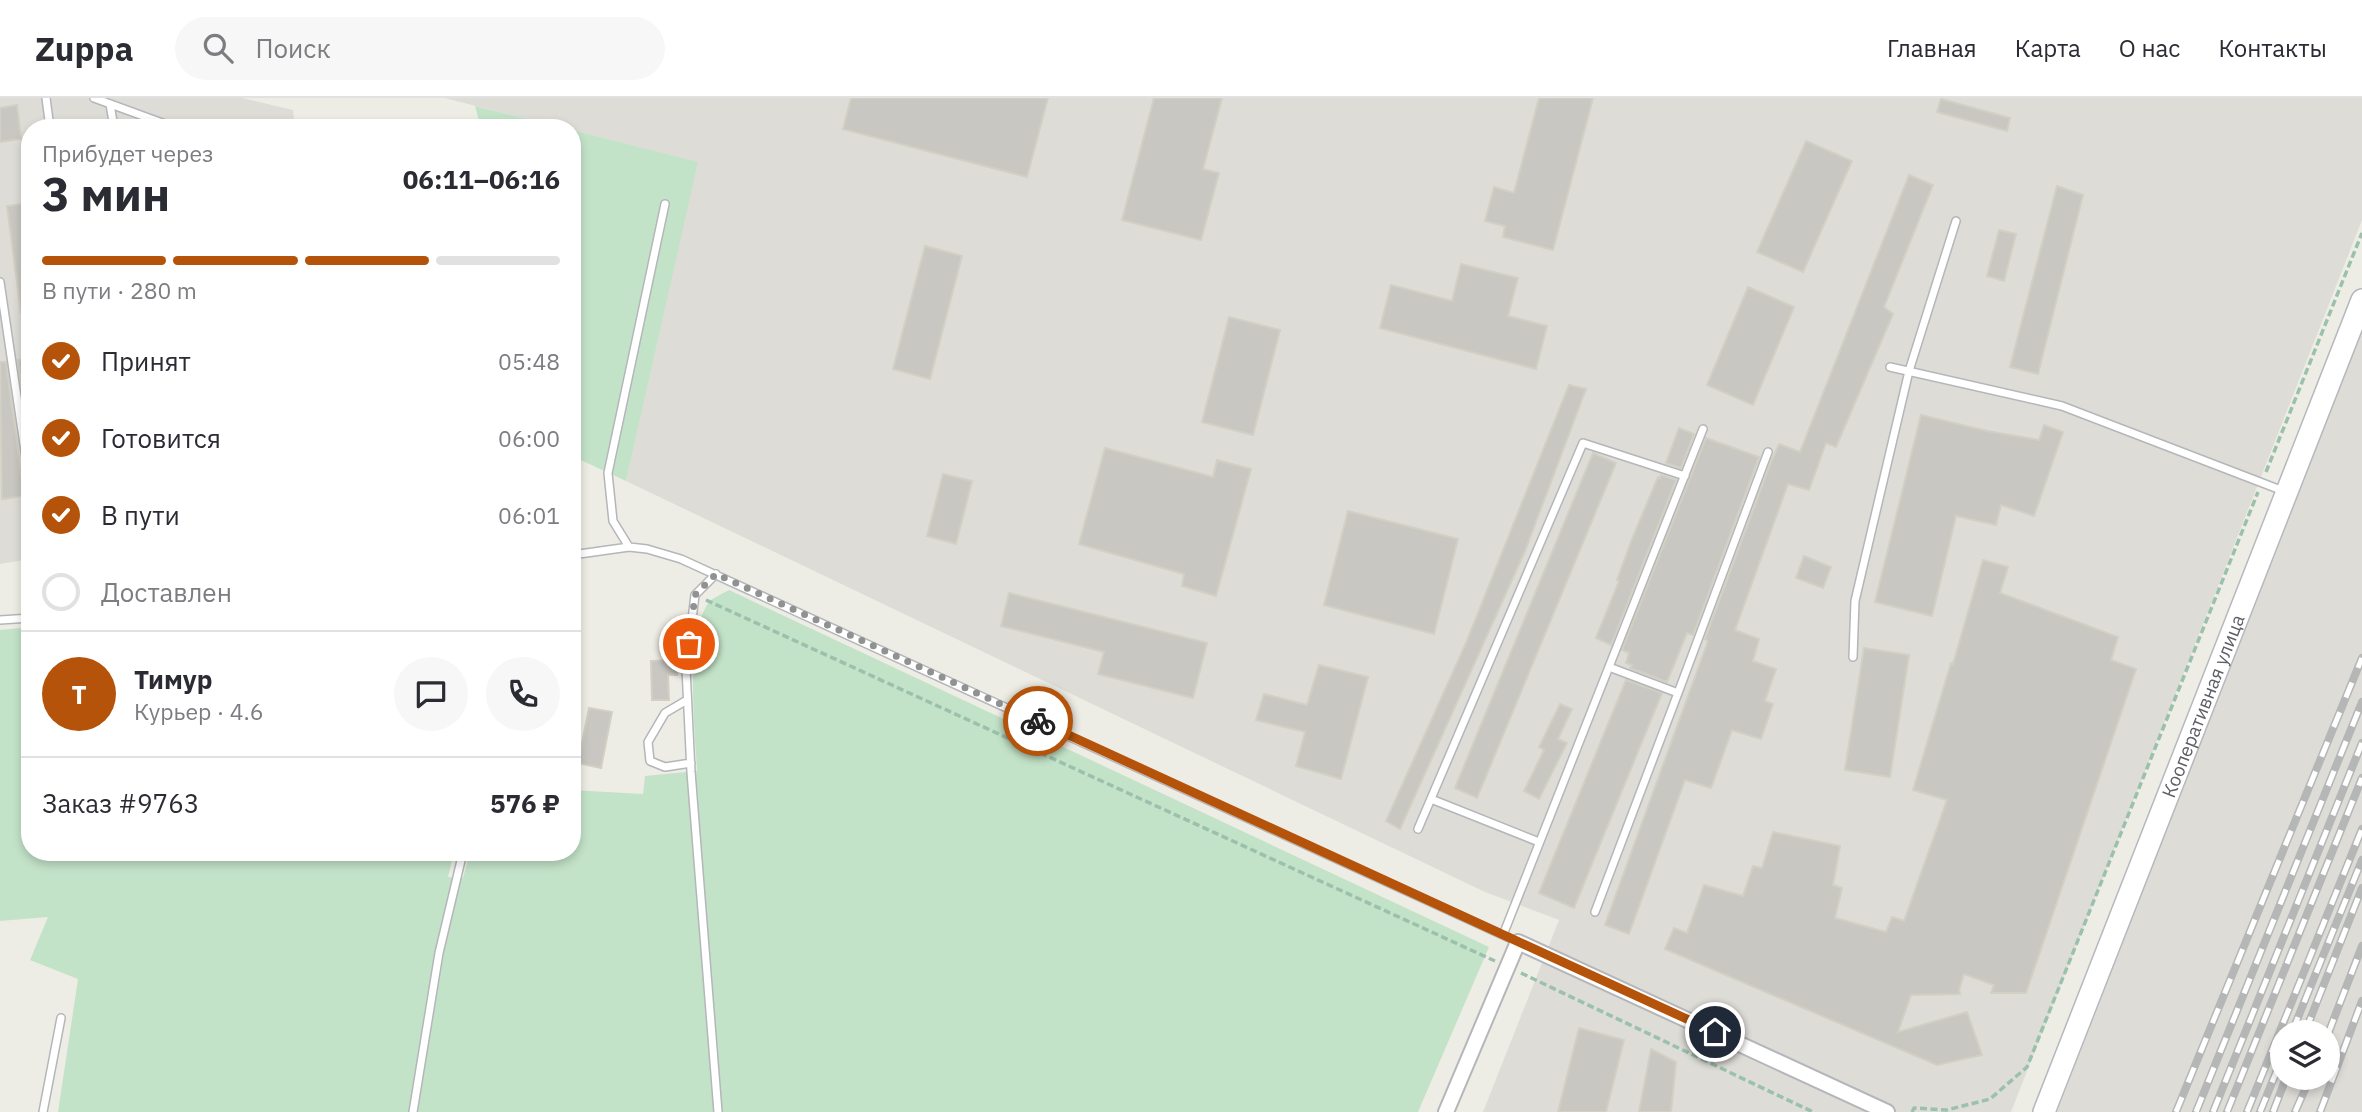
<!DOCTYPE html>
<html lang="ru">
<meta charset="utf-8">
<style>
body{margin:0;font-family:"IBM Plex Sans",sans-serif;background:#f7f7f7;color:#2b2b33;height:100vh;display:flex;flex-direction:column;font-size:26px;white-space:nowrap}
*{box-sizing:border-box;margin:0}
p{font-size:23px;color:#7c7c81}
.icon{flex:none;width:38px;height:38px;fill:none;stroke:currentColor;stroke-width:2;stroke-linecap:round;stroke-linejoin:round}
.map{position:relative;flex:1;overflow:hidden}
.details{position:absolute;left:21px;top:21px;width:560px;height:742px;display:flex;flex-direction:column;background:#fff;border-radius:28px;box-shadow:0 4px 10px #0003}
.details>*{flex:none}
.buttons{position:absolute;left:2270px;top:922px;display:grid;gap:14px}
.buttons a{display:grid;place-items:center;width:70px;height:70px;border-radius:50%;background:#fff;box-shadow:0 4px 10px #0003;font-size:35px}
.pin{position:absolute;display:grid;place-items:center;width:60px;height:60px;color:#fff;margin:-30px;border:4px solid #fff;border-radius:50%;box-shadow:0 2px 7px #0007}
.courier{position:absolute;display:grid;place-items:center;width:70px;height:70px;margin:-35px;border:5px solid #b45309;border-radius:50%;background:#fff;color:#222;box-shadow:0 2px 9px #0007}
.overview em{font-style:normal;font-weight:700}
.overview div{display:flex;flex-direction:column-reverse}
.overview{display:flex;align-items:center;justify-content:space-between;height:119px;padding:0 21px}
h1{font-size:46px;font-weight:700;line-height:52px}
.bar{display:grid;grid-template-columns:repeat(4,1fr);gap:10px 7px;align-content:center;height:84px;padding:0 21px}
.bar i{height:9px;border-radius:5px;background:#e1e1e2}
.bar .on{background:#b45309}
.bar p{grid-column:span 4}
.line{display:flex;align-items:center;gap:18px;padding:0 21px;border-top:2px solid #e1e1e2}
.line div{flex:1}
.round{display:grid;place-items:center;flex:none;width:74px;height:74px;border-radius:37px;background:#f7f7f7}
ol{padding:0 21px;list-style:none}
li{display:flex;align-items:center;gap:21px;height:77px}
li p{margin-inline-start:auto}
li .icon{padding:7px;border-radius:50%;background:#b45309;color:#fff;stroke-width:4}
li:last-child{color:#7c7c81}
li i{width:38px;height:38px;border:4px solid #e1e1e2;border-radius:50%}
header{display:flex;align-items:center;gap:42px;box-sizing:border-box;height:98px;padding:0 35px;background:#fff;border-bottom:2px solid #e1e1e2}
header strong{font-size:33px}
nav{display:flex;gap:38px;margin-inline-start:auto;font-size:24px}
.search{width:490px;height:63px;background:#f7f7f7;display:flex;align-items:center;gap:18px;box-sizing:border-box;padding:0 24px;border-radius:38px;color:#7c7c81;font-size:26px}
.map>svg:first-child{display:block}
.industrial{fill:#dddcd7;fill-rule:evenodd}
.green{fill:#c3e3c8}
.building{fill:#c9c7c2;stroke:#d2d0c3;stroke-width:2}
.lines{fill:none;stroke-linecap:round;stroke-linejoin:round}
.service-casing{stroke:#b5b6ba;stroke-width:10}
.minor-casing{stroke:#b5b6ba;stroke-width:18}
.secondary-casing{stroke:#b6b8bd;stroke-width:24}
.path{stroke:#9bc1ac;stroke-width:3.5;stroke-dasharray:7 3.5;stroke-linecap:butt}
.service{stroke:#fff;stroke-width:7}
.minor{stroke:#fff;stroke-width:14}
.secondary{stroke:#fff;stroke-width:21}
.rail-casing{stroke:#b5b6b6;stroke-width:8}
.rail{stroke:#fff;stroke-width:5;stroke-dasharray:16;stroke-linecap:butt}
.done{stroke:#909191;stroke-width:7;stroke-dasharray:0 12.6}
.route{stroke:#b45309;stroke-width:9}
.labels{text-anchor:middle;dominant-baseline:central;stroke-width:6;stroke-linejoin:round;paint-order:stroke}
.street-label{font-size:19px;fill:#5d5f64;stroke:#fff}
</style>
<header>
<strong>Zuppa</strong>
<div class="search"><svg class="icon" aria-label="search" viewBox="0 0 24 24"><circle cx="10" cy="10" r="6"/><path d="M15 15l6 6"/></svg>Поиск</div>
<nav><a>Главная</a><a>Карта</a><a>О нас</a><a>Контакты</a></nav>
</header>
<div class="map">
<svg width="2362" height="1014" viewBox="0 0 2362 1014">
<rect width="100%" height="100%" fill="#eeede5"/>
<!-- industrial -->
<path class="industrial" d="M0,0h242l51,12 2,18h-265v431l-30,5z
M445,0h1917v122l-351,892h-528l76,-192 -74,-28 -859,-411 71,-319 -125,-32v-2h-10z
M2362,230v784h-305zM2282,934h46v46h-46z"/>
<!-- green -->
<path class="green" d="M475,8l87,22h-81z
M572,32l126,32 -72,319 -54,-25z
M729,492l760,357 -71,165h-1360l20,-133 -48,-19 18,-43 -48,4v-291l30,-3v225h424l-6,25 15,1 7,-26h102v-62l71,4 2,-18 52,-5c-2,-42 -12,-130 10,-166 4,-7 15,-11 22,-15z"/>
<!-- building -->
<path class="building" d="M851,0h197l-21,79 -184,-48z
M1154,0h68l-19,71 16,4 -18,67 -79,-20z
M1539,0h54l-40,152 -50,-13 2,-11 -20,-5 9,-34 20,6z
M1941,1l69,19 -3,13 -70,-19z
M17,7l4,34 -21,3v-34z
M1806,43l46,20 -49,111 -46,-20z
M1909,77l24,10 -49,122 9,7 -57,133 -10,-4 -17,47 -21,-6 -53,146 24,9 -6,22 23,8 -11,32 8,3 -12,35 -29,-9 -21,58 -26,-8 -56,154 -24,-9 103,-284 -3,-2 66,-177 8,-18 21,8z
M2057,88l26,9 -45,179 -28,-7z
M30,105v109l-9,1 -14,-107z
M1999,132l17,4 -12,47 -17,-5z
M925,148l37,10 -32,123 -37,-10z
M1461,166l57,14 -10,38 39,10 -11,43 -156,-41 11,-43 61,16z
M1748,189l46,20 -41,98 -46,-20z
M1229,219l51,13 -27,105 -51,-13z
M30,261v72h-2l-10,-71z
M0,264h6l18,134 -22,3z
M1569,287l17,4 -61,162 -125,278 -14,-8 80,-178z
M1921,317l66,16 52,9 5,-15 19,7 -29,84 -33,-11 -5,20 -40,-9 -24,100 -57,-14z
M1679,330l15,6 -13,34 -15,-5z
M1706,340l53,19 -66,178 -6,-2 -20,49 -37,-14 2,-3 -6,-2 3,-10 -7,-3z
M1105,350l108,29 4,-17 34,9 -35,127 -34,-10 2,-12 -105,-30z
M1593,355l23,10 -139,335 -22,-10z
M943,376l29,7 -16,63 -29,-8z
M1661,377l15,5 -65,165 -15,-7 23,-57 -2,-1 15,-41 26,-62 2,1z
M1348,413l110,28 -24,95 -110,-29z
M1804,458l27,11 -8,21 -27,-10z
M1983,462l25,7 -8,26 118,44 -7,23 25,9 -110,324h-35l3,-8 -30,-11 -5,16 1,4 -49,1 -13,37 69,-20 15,43 -45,10 -272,-116 9,-21 13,5 17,-48 39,11 10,-30 9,2 11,-36 67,14 -7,39 9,3 -7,30 51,14 6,-15 12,4 43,-121 -34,-10 38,-127 2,1z
M1009,495l198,50 -14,55 -95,-24 6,-22 -103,-26z
M1864,550l45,7 -19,122 -45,-7z
M677,562v15h-9l1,25h-17l-1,-39z
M1319,567l49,12 -27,102 -45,-13 9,-34 -49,-12 8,-26 43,11z
M1626,582l36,13 -88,215 -35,-15z
M1560,606l12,5 -14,30 9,4 -28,56 -15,-8 20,-41 -5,-3z
M589,610l23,4 -11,56 -23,-5z
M1579,930l45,12 -18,72h-48z
M1651,951l25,13 -5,50h-32z"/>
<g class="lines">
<!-- service casing -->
<g class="service-casing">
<path id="service" d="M46,0l4,30
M94,0l82,30
M110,6l4,24
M0,184l30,203
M1890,269l172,39 224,86
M629,449l-16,-26 -5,-48 57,-269
M572,457l57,-8 18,2 34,10 837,383
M716,476l-21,21 -9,73 5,104 27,340
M0,522l30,-2
M1853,559l2,-56 54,-230 47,-150
M1678,595l90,-241
M687,602l-22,13 -17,29 2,19 15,6 26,-4
M1431,701l108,43
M1418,731l165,-386 102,33
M1595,814l83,-219 -69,-26
M1503,837l200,-506
M43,1014l18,-94
M413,1014l26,-159 24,-101"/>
</g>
<!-- minor casing -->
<g class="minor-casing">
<path id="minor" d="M1446,1014l72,-170 369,170"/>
</g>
<!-- secondary casing -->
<g class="secondary-casing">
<g id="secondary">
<path id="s1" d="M2044,1014l318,-812"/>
</g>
</g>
<!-- path -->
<path class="path" d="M2266,374l96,-239
M706,502l789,361
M1521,875l292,139
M1912,1014l2,-4 33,2 43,-11 37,-32 231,-575"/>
<!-- service -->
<use href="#service" class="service"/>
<!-- minor -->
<use href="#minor" class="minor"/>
<!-- secondary -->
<use href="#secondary" class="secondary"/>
<!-- rail casing -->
<g class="rail-casing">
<path id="rail" d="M2292,934l70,-172
M2305,934l57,-144
M2328,936l34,-88
M2176,1014l186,-454
M2196,1014l166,-410
M2213,1014l149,-369
M2227,1014l135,-334
M2247,1014l115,-283
M2260,1014l22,-54
M2273,1014l13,-34
M2295,1014l15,-34
M2320,1014l42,-111"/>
</g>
<!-- rail -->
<use href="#rail" class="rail"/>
</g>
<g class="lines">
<!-- done -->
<path class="done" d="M689,546l6,-49 21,-21 322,147"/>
<!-- route -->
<path class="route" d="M1038,623l677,311"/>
</g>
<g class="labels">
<!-- street labels -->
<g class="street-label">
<text stroke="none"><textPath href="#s1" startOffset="436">Кооперативная улица</textPath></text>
</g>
</g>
</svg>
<div class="buttons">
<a><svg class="icon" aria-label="layers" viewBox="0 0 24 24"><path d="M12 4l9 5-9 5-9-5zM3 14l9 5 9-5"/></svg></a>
</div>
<div class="pin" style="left:689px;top:546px;background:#ea580c"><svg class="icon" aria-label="bag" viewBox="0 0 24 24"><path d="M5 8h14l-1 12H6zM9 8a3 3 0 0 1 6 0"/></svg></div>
<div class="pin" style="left:1715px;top:934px;background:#1f2937"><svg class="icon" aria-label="home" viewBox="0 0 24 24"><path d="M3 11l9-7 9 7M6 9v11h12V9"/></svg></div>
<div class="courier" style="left:1038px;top:623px"><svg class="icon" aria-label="bike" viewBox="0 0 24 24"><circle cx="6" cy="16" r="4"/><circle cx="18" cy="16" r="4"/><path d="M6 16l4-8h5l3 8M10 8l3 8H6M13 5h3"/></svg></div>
<section class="details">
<div class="overview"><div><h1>3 мин</h1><p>Прибудет через</p></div><em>06:11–06:16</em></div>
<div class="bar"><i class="on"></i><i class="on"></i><i class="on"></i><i></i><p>В пути · 280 m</p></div>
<ol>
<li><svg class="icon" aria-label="check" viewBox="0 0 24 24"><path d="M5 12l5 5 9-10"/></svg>Принят<p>05:48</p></li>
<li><svg class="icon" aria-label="check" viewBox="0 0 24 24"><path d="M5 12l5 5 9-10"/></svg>Готовится<p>06:00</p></li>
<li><svg class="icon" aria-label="check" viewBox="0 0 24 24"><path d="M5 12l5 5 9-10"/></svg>В пути<p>06:01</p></li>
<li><i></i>Доставлен</li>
</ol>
<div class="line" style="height:126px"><b class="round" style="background:#b45309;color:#fff">Т</b><div><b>Тимур</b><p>Курьер · 4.6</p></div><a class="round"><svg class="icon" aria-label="chat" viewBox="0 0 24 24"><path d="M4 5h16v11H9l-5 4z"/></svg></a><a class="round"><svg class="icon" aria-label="phone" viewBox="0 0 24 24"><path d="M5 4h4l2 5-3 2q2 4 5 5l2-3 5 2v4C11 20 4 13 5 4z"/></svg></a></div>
<div class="line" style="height:91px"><div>Заказ #9763</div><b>576 ₽</b></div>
</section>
</div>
